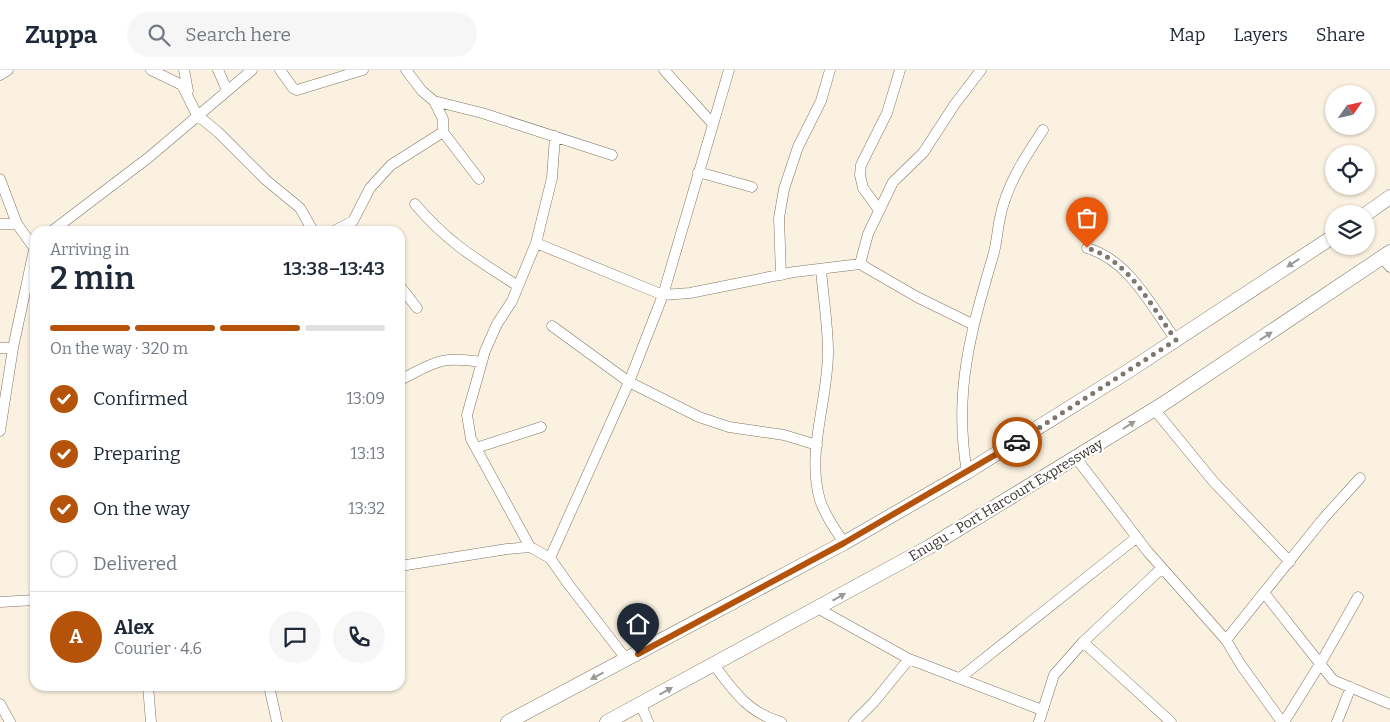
<!DOCTYPE html>
<meta charset="utf-8">
<style>
body{margin:0;font-family:Bitter,serif;background:#f6f6f7;color:#1f2937;height:100vh;display:flex;flex-direction:column;font-size:19px;white-space:nowrap}
*{box-sizing:border-box;margin:0}
p{font-size:16px;color:#747a83}
.icon{flex:none;width:28px;height:28px;fill:none;stroke:currentColor;stroke-width:2;stroke-linecap:round;stroke-linejoin:round}
.map{position:relative;flex:1;overflow:hidden}
.details{position:absolute;left:30px;top:156px;width:375px;height:465px;display:flex;flex-direction:column;background:#fff;border-radius:15px;box-shadow:0 1px 4px #0004}
.details>*{flex:none}
.needle{width:32px;rotate:56deg}
.fabs{position:absolute;left:1325px;top:15px;display:grid;gap:10px}
.fabs a{display:grid;place-items:center;width:50px;height:50px;border-radius:50%;background:#fff;box-shadow:0 1px 4px #0004;font-size:25px}
.pin{position:absolute;display:grid;place-items:center;width:42px;height:42px;color:#fff;margin:-51px -21px;border-radius:50% 50% 50% 0;rotate:-45deg;box-shadow:0 0 5px #0007}
.pin .icon{rotate:45deg}
.courier{position:absolute;display:grid;place-items:center;width:50px;height:50px;margin:-25px;border:4px solid #b45309;border-radius:50%;background:#fff;color:#222;box-shadow:0 1px 6px #0007}
.overview em{font-style:normal;font-weight:600}
.overview div{display:flex;flex-direction:column-reverse}
.overview{display:flex;align-items:center;justify-content:space-between;height:85px;padding:0 20px}
h1{font-size:32px;font-weight:600;line-height:38px}
.bar{display:grid;grid-template-columns:repeat(4,1fr);gap:8px 5px;align-content:center;height:60px;padding:0 20px}
.bar i{height:6px;border-radius:4px;background:#e0e1e3}
.bar .selected{background:#b45309}
.bar p{grid-column:span 4}
.line{display:flex;align-items:center;gap:12px;padding:0 20px;border-top:1px solid #e0e1e3}
.line div{flex:1}
.round{display:grid;place-items:center;flex:none;width:52px;height:52px;border-radius:26px;background:#f6f6f7}
ol{padding:0 20px;list-style:none}
li{display:flex;align-items:center;gap:15px;height:55px}
li p{margin-inline-start:auto}
li .icon{padding:5px;border-radius:50%;background:#b45309;color:#fff;stroke-width:4}
li:last-child{color:#747a83}
li i{width:28px;height:28px;border:2px solid #e0e1e3;border-radius:50%}
header{display:flex;align-items:center;gap:30px;box-sizing:border-box;height:70px;padding:0 25px;background:#fff;border-bottom:1px solid #e0e1e3}
header strong{font-size:24px}
nav{display:flex;gap:28px;margin-inline-start:auto;font-size:18px}
.search{width:350px;height:45px;background:#f6f6f7;display:flex;align-items:center;gap:12px;box-sizing:border-box;padding:0 18px;border-radius:28px;color:#747a83;font-size:19px}
.map>svg:first-child{display:block}
.lines{fill:none;stroke-linecap:round;stroke-linejoin:round}
.minor-casing{stroke:#7e7566;stroke-width:11}
.highway-casing{stroke:#7e7566;stroke-width:15}
.minor{stroke:#fff;stroke-width:10}
.highway{stroke:#fff;stroke-width:14}
.oneway{fill:#9c9a97}
.done{stroke:#7d776d;stroke-width:5;stroke-dasharray:0 9}
.route{stroke:#b45309;stroke-width:6}
.labels{text-anchor:middle;dominant-baseline:central;stroke-width:4.5;stroke-linejoin:round;paint-order:stroke}
.street-label{font-size:14px;fill:#39362f;stroke:#fff}
</style>
<header>
<strong>Zuppa</strong>
<div class="search"><svg class="icon" aria-label="search" viewBox="0 0 24 24"><circle cx="10" cy="10" r="6"/><path d="M15 15l6 6"/></svg>Search here</div>
<nav><a>Map</a><a>Layers</a><a>Share</a></nav>
</header>
<div class="map">
<svg width="1390" height="652" viewBox="0 0 1390 652">
<rect width="100%" height="100%" fill="#faf1e0"/>
<g class="lines">
<!-- minor casing -->
<g class="minor-casing">
<path id="minor" d="M151,0l31,15 15,30 21,17 48,48 34,28 13,23
M184,0l4,21
M218,0l9,20
M280,0l13,18 4,2 66,-20
M406,0l16,21 12,10 48,12 130,42
M664,0l48,53
M0,5l8,-5
M434,31l9,18v13l36,47
M698,102l54,15
M0,109l17,45 18,25
M415,134c33,39 61,55 103,82
M879,140l-16,-22 -3,-13 1,-10 26,-52 13,-43
M0,154h17
M52,161l96,-73 104,-88
M334,161l19,-10 17,-33 21,-23 52,-33
M536,173l127,52 27,-2 104,-21 66,-8 57,33 55,27
M1087,178c42,12 64,58 89,92
M1382,187l8,10
M860,194l8,-30 25,-52 30,-29 32,-49 26,-34
M821,199c2,27 7,56 7,83 0,49 -22,100 -8,148 5,16 15,29 24,43
M781,205l-2,-57 5,-29 14,-42 23,-46 9,-31
M400,216l17,22
M552,256l77,56 70,35 30,10 55,8 33,10
M0,278h13
M400,310c36,-18 39,-24 81,-18
M1154,339l59,72 77,81
M0,361l13,-83 22,-103
M476,378l65,-21
M1076,388l72,94 78,88 15,25 41,57
M967,402c-14,-80 4,-141 26,-216 4,-13 4,-25 7,-38 6,-32 25,-61 43,-88
M530,477l-59,-108 -4,-24 18,-64 12,-27 15,-23 24,-58 16,-65 3,-42
M550,488l79,-176 34,-87 66,-225
M400,496l107,-17 23,-2 20,11 19,27 58,75
M1265,524l68,86 57,24
M0,532l35,-2
M819,539l90,50 133,51
M1226,570l97,-121 37,-41
M1083,572l88,80
M714,595c19,25 34,48 67,57
M960,608l176,-140
M148,616l3,36
M269,616l8,36
M0,634l10,18
M641,635l7,17
M854,652l20,-20 35,-43
M1039,652l15,-47 29,-33 79,-74
M1284,652l36,-58 38,-67
M1337,652l14,-35"/>
</g>
<!-- highway casing -->
<g class="highway-casing">
<path id="highway" d="M1366,144l24,-17
M508,652l336,-179 123,-71 163,-102 204,-134
M607,652l322,-175 234,-143 227,-152"/>
</g>
<!-- minor -->
<use href="#minor" class="minor"/>
<!-- highway -->
<use href="#highway" class="highway"/>
</g>
<!-- one-way arrows -->
<defs><path id="oneway-solid" d="M-6-.8H1V-3.2L6.5 0L1 3.2V.8H-6Z" transform="scale(1.25)"/></defs>
<g class="oneway">
<use href="#oneway-solid" transform="translate(1293 193) rotate(147)"/>
<use href="#oneway-solid" transform="translate(1266 266) rotate(-33)"/>
<use href="#oneway-solid" transform="translate(1129 355) rotate(-32)"/>
<use href="#oneway-solid" transform="translate(839 527) rotate(-29)"/>
<use href="#oneway-solid" transform="translate(597 606) rotate(152)"/>
<use href="#oneway-solid" transform="translate(666 621) rotate(-29)"/>
</g>
<g class="lines">
<!-- done -->
<path class="done" d="M1017,372l159,-102c-25,-34 -47,-80 -89,-92"/>
<!-- route -->
<path class="route" d="M638,584l206,-111 173,-101"/>
</g>
<g class="labels">
<!-- street labels -->
<g class="street-label">
<text transform="translate(1006 430) rotate(-31)">Enugu - Port Harcourt Expressway</text>
</g>
</g>
</svg>
<div class="fabs">
<a><svg class="needle" viewBox="-14 -14 28 28"><path d="M0-13l5 13h-10z" fill="#e53935"/><path d="M0 13l5-13h-10z" fill="#747a83"/></svg></a>
<a><svg class="icon" aria-label="locate" viewBox="0 0 24 24"><circle cx="12" cy="12" r="6"/><path d="M12 2v4M12 18v4M2 12h4M18 12h4"/></svg></a>
<a><svg class="icon" aria-label="layers" viewBox="0 0 24 24"><path d="M12 4l9 5-9 5-9-5zM3 14l9 5 9-5"/></svg></a>
</div>
<div class="pin" style="left:1087px;top:178px;background:#ea580c"><svg class="icon" aria-label="bag" viewBox="0 0 24 24"><path d="M5 8h14l-1 12H6zM9 8a3 3 0 0 1 6 0"/></svg></div>
<div class="pin" style="left:638px;top:584px;background:#1f2937"><svg class="icon" aria-label="home" viewBox="0 0 24 24"><path d="M3 11l9-7 9 7M6 9v11h12V9"/></svg></div>
<div class="courier" style="left:1017px;top:372px"><svg class="icon" aria-label="car" viewBox="0 0 24 24"><path d="M5 17H2v-5l4-1 3-4h7l3 4 3 1v5h-3M9 17h6M6 11h13"/><circle cx="7" cy="17" r="2"/><circle cx="17" cy="17" r="2"/></svg></div>
<section class="details">
<div class="overview"><div><h1>2 min</h1><p>Arriving in</p></div><em>13:38–13:43</em></div>
<div class="bar"><i class="selected"></i><i class="selected"></i><i class="selected"></i><i></i><p>On the way · 320 m</p></div>
<ol>
<li><svg class="icon" aria-label="check" viewBox="0 0 24 24"><path d="M5 12l5 5 9-10"/></svg>Confirmed<p>13:09</p></li>
<li><svg class="icon" aria-label="check" viewBox="0 0 24 24"><path d="M5 12l5 5 9-10"/></svg>Preparing<p>13:13</p></li>
<li><svg class="icon" aria-label="check" viewBox="0 0 24 24"><path d="M5 12l5 5 9-10"/></svg>On the way<p>13:32</p></li>
<li><i></i>Delivered</li>
</ol>
<div class="line" style="height:90px"><b class="round" style="background:#b45309;color:#fff">A</b><div><b>Alex</b><p>Courier · 4.6</p></div><a class="round"><svg class="icon" aria-label="chat" viewBox="0 0 24 24"><path d="M4 5h16v11H9l-5 4z"/></svg></a><a class="round"><svg class="icon" aria-label="phone" viewBox="0 0 24 24"><path d="M5 4h4l2 5-3 2q2 4 5 5l2-3 5 2v4C11 20 4 13 5 4z"/></svg></a></div>
</section>
</div>
